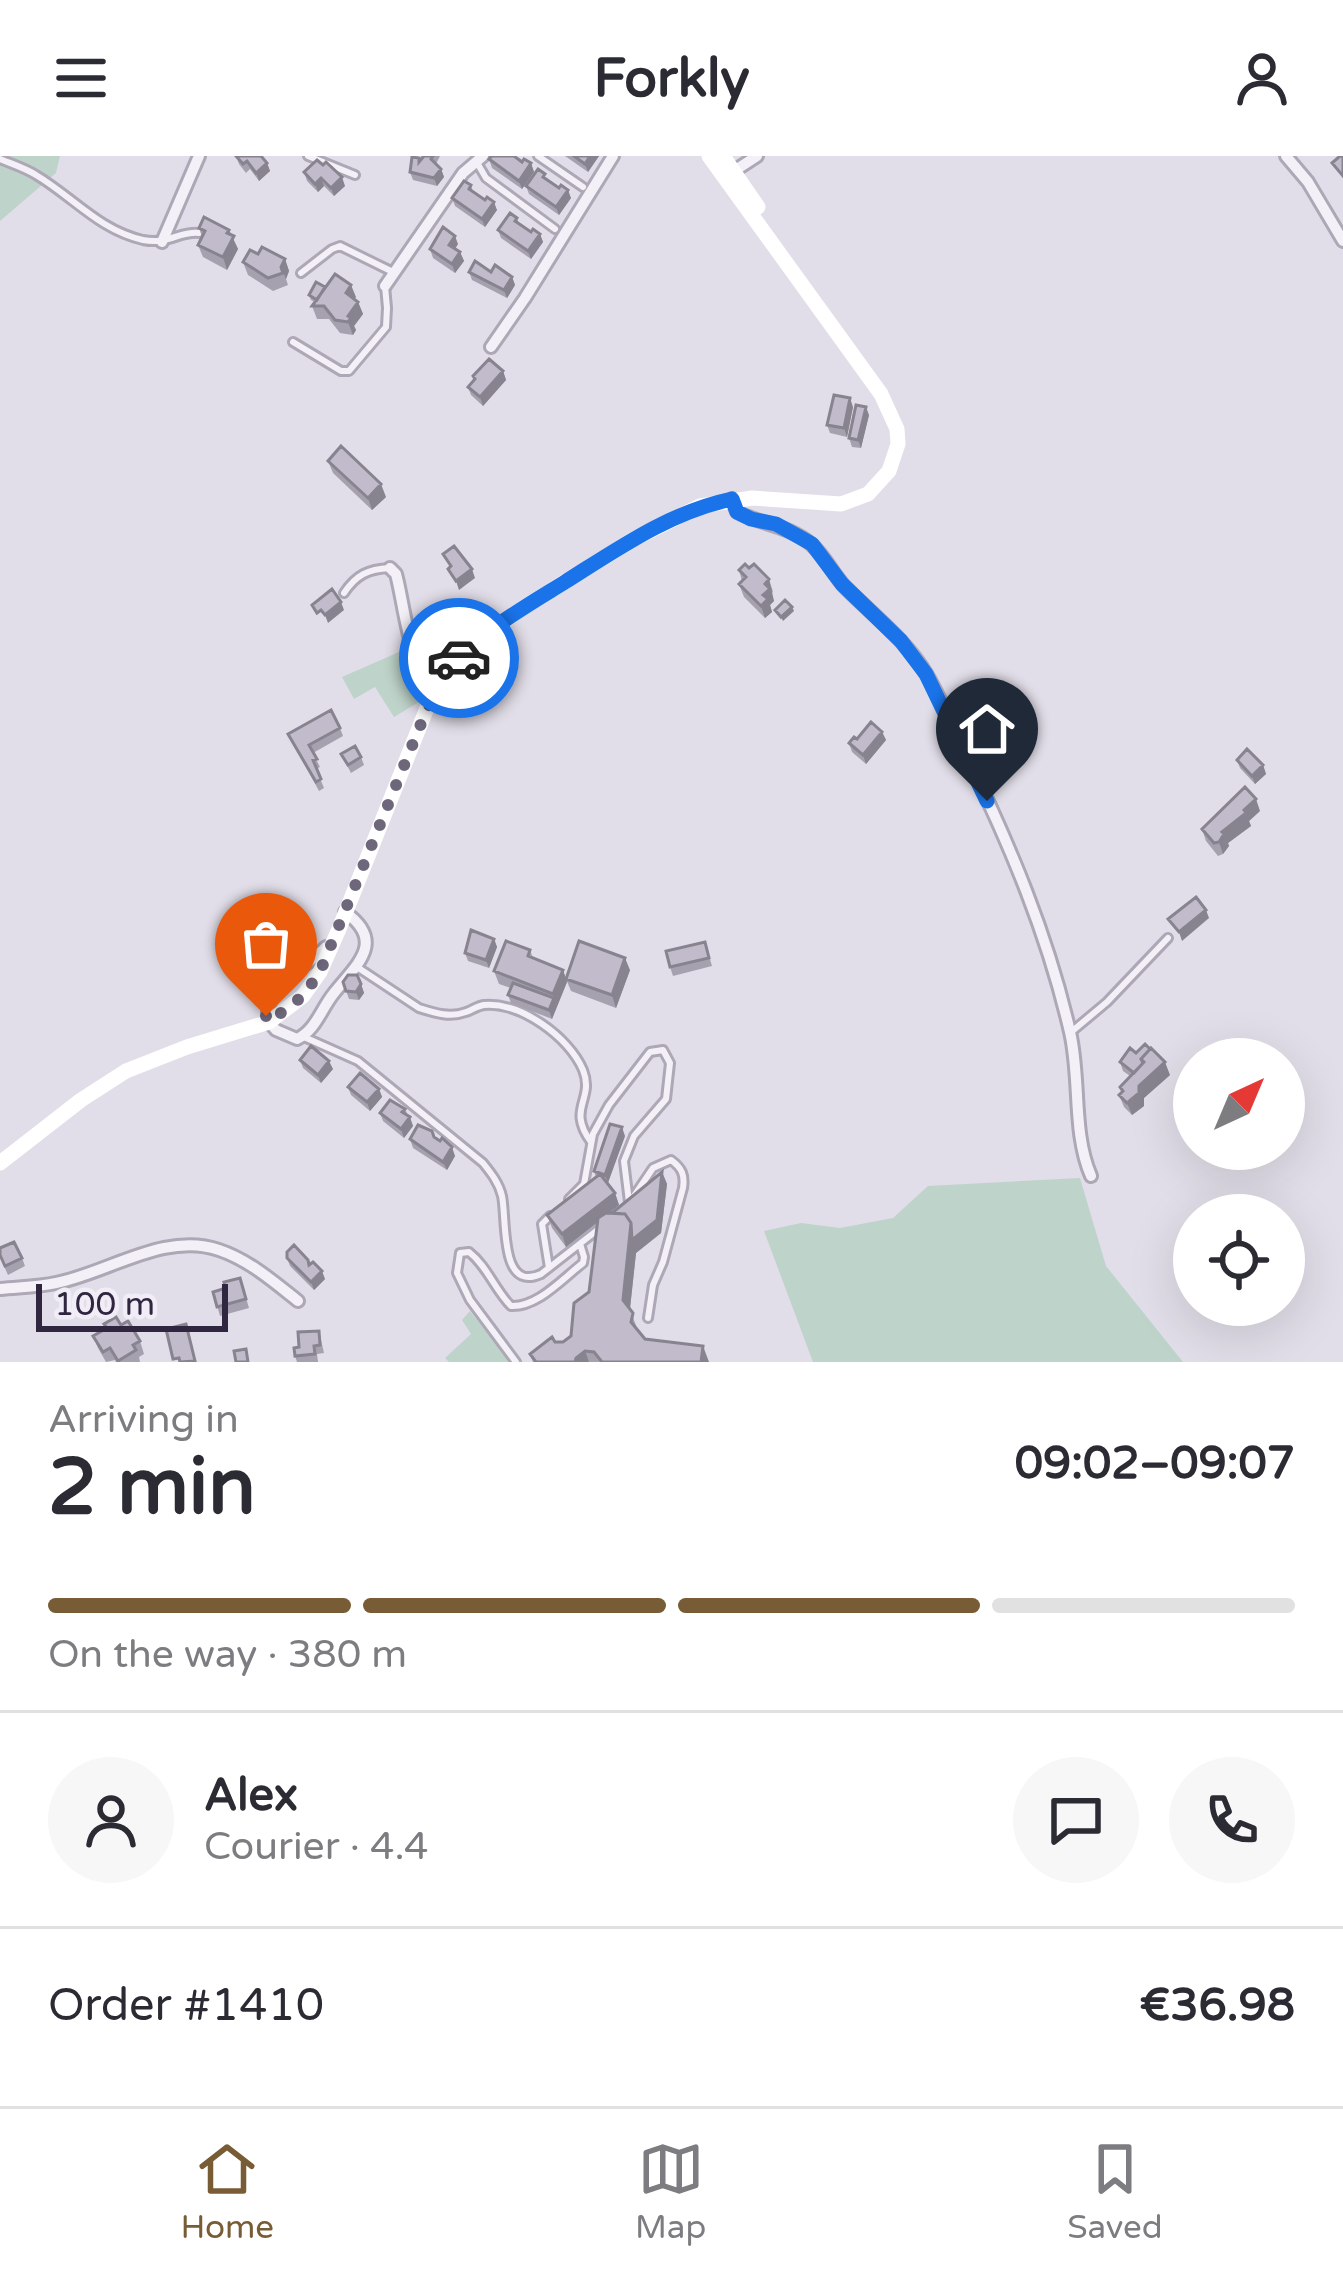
<!DOCTYPE html>
<meta charset="utf-8">
<style>
body{margin:0;font-family:"Varela Round",sans-serif;background:#f7f7f7;color:#2b2b33;height:100vh;display:flex;flex-direction:column;font-size:45px;white-space:nowrap}
*{box-sizing:border-box;margin:0}
p{font-size:39px;color:#7c7c81}
.icon{flex:none;width:66px;height:66px;fill:none;stroke:currentColor;stroke-width:2;stroke-linecap:round;stroke-linejoin:round}
.map{position:relative;height:1206px;overflow:hidden}
.panel{display:flex;flex-direction:column;background:#fff;flex:1}
.panel>*{flex:none}
.needle{width:78px;rotate:44deg}
.controls{position:absolute;left:1173px;top:882px;display:grid;gap:24px}
.controls a{display:grid;place-items:center;width:132px;height:132px;border-radius:50%;background:#fff;box-shadow:0 12px 48px #0002;font-size:60px}
.scale{position:absolute;left:36px;bottom:30px;width:192px;box-sizing:border-box;padding-left:12px;border:6px solid #302640;border-top:0;font-size:33px;line-height:42px;white-space:nowrap;color:#302640;-webkit-text-stroke:9px #f0edf6;paint-order:stroke}
.pin{position:absolute;display:grid;place-items:center;width:102px;height:102px;color:#fff;margin:-123px -51px;border-radius:50% 50% 50% 0;rotate:-45deg;box-shadow:0 0 12px #0007}
.pin .icon{rotate:45deg}
.courier{position:absolute;display:grid;place-items:center;width:120px;height:120px;margin:-60px;border:9px solid #1a73e8;border-radius:50%;background:#fff;color:#222;box-shadow:0 3px 15px #0007}
.summary em{font-style:normal;font-weight:700}
.summary div{display:flex;flex-direction:column-reverse}
.summary{display:flex;align-items:center;justify-content:space-between;height:204px;padding:0 48px}
h1{font-size:78px;font-weight:700;line-height:90px}
.bar{display:grid;grid-template-columns:repeat(4,1fr);gap:18px 12px;align-content:center;height:144px;padding:0 48px}
.bar i{height:15px;border-radius:9px;background:#e1e1e2}
.bar .on{background:#785c36}
.bar p{grid-column:span 4}
.line{display:flex;align-items:center;gap:30px;padding:0 48px;border-top:3px solid #e1e1e2}
.line div{flex:1}
.round{display:grid;place-items:center;flex:none;width:126px;height:126px;border-radius:63px;background:#f7f7f7}
header{display:flex;justify-content:space-between;align-items:center;height:156px;padding:0 48px;background:#fff;font-size:54px;font-weight:700}
.menu{display:flex;justify-content:space-around;align-items:center;height:168px;border-top:3px solid #e1e1e2;background:#fff;font-size:33px;color:#7c7c81}
.menu a{display:grid;justify-items:center;gap:6px}
.menu .on{color:#785c36}
.map>svg:first-child{display:block}
.green{fill:#bed3c9}
.lines{fill:none;stroke-linecap:round;stroke-linejoin:round}
.lane-casing{stroke:#ada7b6;stroke-width:12}
.street-casing{stroke:#ada7b6;stroke-width:16}
.lane{stroke:#f3f1f7;stroke-width:6}
.street{stroke:#f3f1f7;stroke-width:10}
.secondary{stroke:#fff;stroke-width:15}
.wall{fill:#a6a1af}
.shaded-wall{fill:#87838f}
.building{fill:#c1bbcc;stroke:#87838f;stroke-width:3}
.done{stroke:#6e667b;stroke-width:12;stroke-dasharray:0 21.6}
.route{stroke:#1a73e8;stroke-width:15}
</style>
<header><svg class="icon" aria-label="menu" viewBox="0 0 24 24"><path d="M4 6h16M4 12h16M4 18h16"/></svg>Forkly<svg class="icon" aria-label="person" viewBox="0 0 24 24"><circle cx="12" cy="8" r="4"/><path d="M4 21q1-7 8-7t8 7"/></svg></header>
<div class="map">
<svg width="1343" height="1206" viewBox="0 0 1343 1206">
<rect width="100%" height="100%" fill="#e2dee9"/>
<!-- green -->
<path class="green" d="M0,0h60l-4,17 -56,48z
M399,496l21,34 -1,16 -25,15 -19,-30 -21,12 -12,-22z
M1080,1022l26,88 77,96h-370l-49,-131 37,-8 39,5 53,-10 35,-32z
M470,1155l41,51h-62l-4,-4 26,-24 -9,-14z"/>
<g class="lines">
<!-- lane casing -->
<g class="lane-casing">
<path id="lane" d="M308,0l47,19
M538,0l45,31
M0,3c12,5 25,9 36,16 37,22 63,55 107,65 26,5 36,-9 56,-7
M476,5l10,17 69,51
M301,117l31,-24 8,-3 55,27
M293,186l48,29h8l37,-44 1,-19 -2,-22
M344,437c12,-18 24,-24 46,-25
M357,811l62,41c16,5 31,10 47,4 6,-2 11,-6 18,-7 37,-3 85,32 99,65 12,30 -17,38 8,72
M1070,877l37,-31 61,-64
M304,881l54,24 125,102c8,10 16,20 19,33 5,23 -3,97 39,78l59,-46
M569,1043l15,-15 9,-50 16,-29 41,-53 13,-2 7,13 -4,36 -32,37 -10,25 5,41
M632,1043l21,-31 18,-8c11,8 14,15 12,28l-20,74 -10,23 -5,33
M549,1112l-7,-44 8,-8
M516,1206l-46,-62 -13,-27 3,-20 9,-1c18,14 26,38 42,54 27,1 51,-27 72,-43l1,-6 -4,-13"/>
</g>
<!-- street casing -->
<g class="street-casing">
<path id="street" d="M1286,0l22,26 35,59
M734,15l23,-15
M162,86l37,-86
M385,130l78,-113 20,-17
M491,191l34,-49 88,-142
M732,343l5,13c25,13 52,13 75,33 14,12 21,30 34,43 28,28 60,52 81,87 15,26 27,55 40,82 43,88 81,179 103,275 11,47 2,100 21,144
M390,412l6,6c9,33 12,93 41,115
M326,791c-23,25 -65,35 -57,75l7,8 21,9c19,-9 24,-30 37,-46 22,-28 53,-51 11,-81
M0,1133c19,-2 38,-2 56,-6 52,-10 109,-52 163,-33 30,10 55,32 79,51"/>
</g>
<!-- lane -->
<use href="#lane" class="lane"/>
<!-- street -->
<use href="#street" class="street"/>
<!-- secondary -->
<path class="secondary" d="M723,0l35,51
M0,1007l81,-63 45,-29 61,-24 82,-25 34,-26 17,-24 19,-43 88,-221 19,-35 27,-30 48,-34 113,-70 66,-33 52,-8 89,6 27,-10 21,-23 9,-27 -1,-15 -16,-35 -172,-238"/>
</g>
<!-- wall -->
<path class="wall" d="M236,0l31,7 3,8 -11,10 -9,-12 -4,4 -7,-9z
M421,0h19l-4,8 5,5 3,8 -7,9 -24,-6 -3,-8 12,-14z
M565,0h34l-11,16z
M489,3l42,4 3,9 -12,17 -30,-21z
M304,16l41,14 -11,10 -10,-10 -6,6 -11,-11z
M547,23l24,19 -12,17 -30,-21 -3,-8z
M471,29l2,7 24,18 -12,17 -30,-21 -3,-8z
M517,62l2,6 12,8 9,2 3,8 -12,17 -30,-21 -3,-8z
M199,72l30,2 9,19 -11,21 -24,-13 -5,-12 4,-8z
M458,88l-3,5 5,3 4,9 -9,12 -22,-15 -3,-9z
M258,98l27,5 4,12 -3,8 2,6 -15,6 -25,-16 -5,-13z
M469,116h22l21,5 3,8 -8,13 -35,-18z
M351,129l3,14 4,3 5,12 -9,12 2,4 -3,5 -13,-2 -11,-14h-12l-5,-13 3,-4 -4,-2 -2,-5 16,-8z
M503,215l3,9 -23,26 -12,-11 -3,-8 6,-7 -1,-4z
M853,251l-6,30 -17,-4 -3,-8z
M869,259l-8,33 -9,-1 -3,-9z
M328,305l58,36 -14,13 -39,-37z
M749,412l20,11 4,13 -2,2 3,7 -4,4 2,7 -7,6 -21,-21 -5,-13 3,-3 -3,-11z
M340,572l3,8 -30,17 7,14 -4,2 8,19 -5,3 -31,-57z
M882,576l4,8 -20,24 -14,-12 -3,-9 8,-4z
M341,598l20,3 3,8 -13,8z
M1237,604l26,5 3,9 -11,10 -15,-16z
M1260,655l-11,10 2,5 -23,17 1,3 -6,8 -5,2 -12,-15 -4,-12z
M494,783l3,8 -8,21 -21,-7 -3,-8z
M705,786l7,24 -39,10 -3,-9z
M530,794l3,8 30,12 4,12 -15,37 -41,-16 -3,-8 3,-7 -12,-4 -5,-13z
M630,814l-14,38 -45,-17 -5,-12z
M343,826l18,2 3,9 -5,7 -10,-1z
M1136,897l34,22 -26,23v8l-12,9 -8,-8 -5,-12 3,-3 -2,-5 10,-11 -7,-5 -3,-9z
M300,904l33,9 -12,14 -18,-15z
M348,931l31,2 3,8 -12,14 -19,-16z
M405,953l8,17 -9,12 -21,-17 -3,-8z
M625,980l-18,47 8,10 4,12 -10,8 53,-41 5,12 -6,49 -25,20 -6,56 8,22 7,8 64,23h-176l-3,-8 25,-12h8l8,-6 18,-44 8,-69 -31,24 -14,-19 -5,-13 49,-38 -2,-6z
M434,981l21,19 -8,14 -34,-22 -3,-9z
M0,1101l22,1 3,8 -17,9z
M287,1102l23,7 15,14 -11,11 -24,-24z
M240,1122l9,30 -29,8 -7,-24 13,-4z
M121,1169l19,16 4,13 -5,3 1,5h-24l-1,-2 -9,2 -8,-14 -5,-12z
M319,1175l5,22 -7,1 1,8h-21l-2,-6 4,-9z"/>
<!-- shaded-wall -->
<path class="shaded-wall" d="M590,0h9l-11,16 -3,-8z
M267,7l3,8 -11,10 -3,-8z
M531,7l3,9 -12,17 -3,-8z
M441,13l3,8 -7,9 -3,-8z
M342,21l3,9 -11,10 -3,-8z
M321,22l3,8 -6,6 -3,-8z
M568,34l3,8 -12,17 -3,-8z
M494,46l3,8 -12,17 -3,-8z
M229,74l9,19 -11,21 -4,-13z
M540,78l3,8 -12,17 -3,-8z
M455,80l3,8 -6,9 -3,-8z
M460,96l4,9 -9,12 -3,-9z
M285,103l4,12 -3,8 -5,-12z
M512,121l3,8 -8,13 -3,-8z
M351,129l5,12 -6,9 -4,-13z
M358,146l5,12 -9,12 2,4 -3,5 -5,-13v-6z
M503,215l3,9 -23,26 -3,-9z
M850,242l3,9 -6,30 -3,-9z
M866,251l3,8 -8,33 -3,-8z
M381,328l5,13 -14,13 -4,-12z
M472,413l3,9 -16,12 -3,-9z
M769,423l5,22 -4,4 2,7 -7,6 -4,-12 4,-22z
M341,446l3,8 -16,13 -3,-8z
M792,451l2,4 -11,10 -2,-4z
M882,576l4,8 -20,24 -3,-9z
M1263,609l3,9 -11,10 -3,-8z
M1256,643l4,12 -11,10 2,5 -23,17 1,3 -6,8 -4,-12 3,-10z
M1206,754l3,8 -27,23 -3,-9z
M494,783l3,8 -8,21 -3,-8z
M625,802l5,12 -14,38 -4,-13z
M563,814l4,12 -15,37 -3,-9 5,-11 -1,-5z
M361,828l3,9 -5,7 -3,-8z
M329,905l4,8 -12,14 -3,-8z
M1165,906l5,13 -26,23v8l-12,9 -5,-12 12,-17z
M379,933l3,8 -12,14 -3,-9z
M410,961l3,9 -9,12 -3,-9z
M622,971l3,9 -17,47 -3,-8z
M452,991l3,9 -8,14 -4,-8z
M662,1016l5,12 -6,49 -25,20 -7,64 -6,-17 8,-77z
M615,1037l4,12 -53,42 -4,-13z
M322,1115l3,8 -11,11 -3,-8z
M703,1190l6,16h-8z
M585,1195l4,11h-14l1,-4z"/>
<!-- building -->
<path class="building" d="M236,0h25l6,7 -11,10 -9,-12 -4,3z
M424,0h9l-2,3 10,10 -7,9 -24,-6 2,-15 7,1v4z
M492,0h22l8,6 2,-3 7,4 -12,18 -30,-22z
M574,0h16l-5,8z
M1340,0h3v20l-11,-13z
M317,4l6,5 3,-3 16,15 -11,11 -10,-10 -6,6 -11,-12z
M538,13l7,5 -2,3 16,11 2,-3 7,5 -12,17 -30,-21z
M464,25l7,4 -2,4 16,11 2,-3 7,5 -12,17 -30,-21z
M510,57l7,5 -2,3 16,11 2,-3 7,5 -12,17 -30,-21z
M204,61l25,13 -2,3 7,3 -11,21 -25,-12 7,-14 -6,-3z
M443,71l12,9 -6,9 11,7 -8,12 -22,-15z
M262,91l23,12 -4,8 2,6 -15,5 -25,-16 7,-12 8,4z
M475,105l16,11 4,-7 17,12 -8,13 -35,-18z
M335,118l16,11 -5,8 12,9 -10,14 3,2 -3,4 -13,-2 -11,-14h-12z
M316,126l9,5 -8,13 -8,-5z
M489,203l14,12 -23,26 -12,-10 7,-8 -2,-3z
M834,239l16,3 -6,30 -17,-3z
M856,249l10,2 -8,33 -9,-2z
M341,290l40,38 -13,14 -40,-37z
M454,390l18,23 -16,12 -8,-12 3,-3 -8,-12z
M745,408l4,4 5,-4 15,15 -4,5 5,5 -7,6 5,4 -7,7 -22,-22 7,-7 -7,-7z
M332,433l9,13 -16,13 -4,-5 -4,3 -5,-8z
M785,444l7,7 -11,10 -6,-7z
M331,554l9,18 -31,17 8,14 -4,1 8,19 -5,3 -28,-48z
M871,566l11,10 -19,23 -14,-12 5,-6 3,2z
M355,590l6,11 -13,8 -7,-11z
M1247,593l16,16 -11,11 -15,-16z
M1245,631l11,12 -12,11 2,3 -24,19 2,2 -5,8 -5,1 -12,-14z
M1196,741l10,13 -27,22 -11,-13z
M471,774l23,9 -8,21 -21,-7z
M506,785l24,9 -2,6 35,14 -10,24 -59,-23z
M579,785l46,17 -13,37 -46,-16z
M705,786l4,16 -39,9 -4,-16z
M348,819h9l4,9 -5,8 -10,-1 -3,-9z
M513,827l41,15 -5,12 -41,-15z
M1145,888l5,5 -9,10 2,4 -9,10 -14,-11 10,-14 6,5z
M311,890l18,15 -11,14 -18,-15z
M1151,892l14,14 -26,24v7l-12,10 -8,-8 4,-4 -3,-4 24,-25 -3,-3z
M360,917l19,16 -12,13 -19,-15z
M390,944l15,9 -3,3 8,5 -9,12 -21,-16z
M610,968l12,3 -17,48 -11,-4z
M418,969l14,6 2,6 6,4 2,-3 10,9 -9,15 -33,-23z
M662,1016l-5,48 -25,20 -1,-17 -6,-9 -13,-1z
M600,1018l15,19 -53,41 -15,-19z
M606,1057l19,1 6,9 -8,77 10,13 -2,9 14,17 58,7 -2,16h-99l-8,-10 -9,-1 -9,7 -1,4h-39l-6,-8 22,-17 3,5h8l8,-6 3,-33 15,-11 9,-74z
M14,1086l8,16 -17,8 -5,-11v-7z
M294,1089l14,15 1,5 4,-3 9,9 -11,11 -24,-24v-6z
M240,1122l6,21 -29,8 -4,-15 13,-4 -2,-6z
M116,1161l5,8 7,-4 12,20 -7,4 3,5 -18,11 -8,-13 -7,4 -10,-16 14,-8 -3,-4z
M186,1168l9,37 -15,1 -1,-4 -6,1 -7,-30z
M319,1175l1,14 -6,1 1,8 -20,2 -1,-8 5,-1 -1,-15z
M246,1193l2,13h-12l-2,-11z"/>
<g class="lines">
<!-- done -->
<path class="done" d="M266,860l3,6 34,-26 17,-24 107,-263 32,-51"/>
<!-- route -->
<path class="route" d="M459,502c30,-31 69,-53 106,-76 54,-34 105,-70 167,-83l5,13 14,7 25,5 36,20 30,40 59,57 25,33 61,127"/>
</g>
</svg>
<div class="controls">
<a><svg class="needle" viewBox="-14 -14 28 28"><path d="M0-13l5 13h-10z" fill="#e53935"/><path d="M0 13l5-13h-10z" fill="#7c7c81"/></svg></a>
<a><svg class="icon" aria-label="locate" viewBox="0 0 24 24"><circle cx="12" cy="12" r="6"/><path d="M12 2v4M12 18v4M2 12h4M18 12h4"/></svg></a>
</div>
<div class="scale">100 m</div>
<div class="pin" style="left:266px;top:860px;background:#ea580c"><svg class="icon" aria-label="bag" viewBox="0 0 24 24"><path d="M5 8h14l-1 12H6zM9 8a3 3 0 0 1 6 0"/></svg></div>
<div class="pin" style="left:987px;top:645px;background:#1f2937"><svg class="icon" aria-label="home" viewBox="0 0 24 24"><path d="M3 11l9-7 9 7M6 9v11h12V9"/></svg></div>
<div class="courier" style="left:459px;top:502px"><svg class="icon" aria-label="car" viewBox="0 0 24 24"><path d="M5 17H2v-5l4-1 3-4h7l3 4 3 1v5h-3M9 17h6M6 11h13"/><circle cx="7" cy="17" r="2"/><circle cx="17" cy="17" r="2"/></svg></div>
</div>
<section class="panel">
<div class="summary"><div><h1>2 min</h1><p>Arriving in</p></div><em>09:02–09:07</em></div>
<div class="bar"><i class="on"></i><i class="on"></i><i class="on"></i><i></i><p>On the way · 380 m</p></div>
<div class="line" style="height:216px"><a class="round"><svg class="icon" aria-label="person" viewBox="0 0 24 24"><circle cx="12" cy="8" r="4"/><path d="M4 21q1-7 8-7t8 7"/></svg></a><div><b>Alex</b><p>Courier · 4.4</p></div><a class="round"><svg class="icon" aria-label="chat" viewBox="0 0 24 24"><path d="M4 5h16v11H9l-5 4z"/></svg></a><a class="round"><svg class="icon" aria-label="phone" viewBox="0 0 24 24"><path d="M5 4h4l2 5-3 2q2 4 5 5l2-3 5 2v4C11 20 4 13 5 4z"/></svg></a></div>
<div class="line" style="height:156px"><div>Order #1410</div><b>€36.98</b></div>
</section>
<nav class="menu">
<a class="on"><svg class="icon" aria-label="home" viewBox="0 0 24 24"><path d="M3 11l9-7 9 7M6 9v11h12V9"/></svg>Home</a>
<a><svg class="icon" aria-label="map" viewBox="0 0 24 24"><path d="M3 6l6-2 6 2 6-2v14l-6 2-6-2-6 2zM9 4v14M15 6v14"/></svg>Map</a>
<a><svg class="icon" aria-label="saved" viewBox="0 0 24 24"><path d="M7 4h10v16l-5-4-5 4z"/></svg>Saved</a>
</nav>
